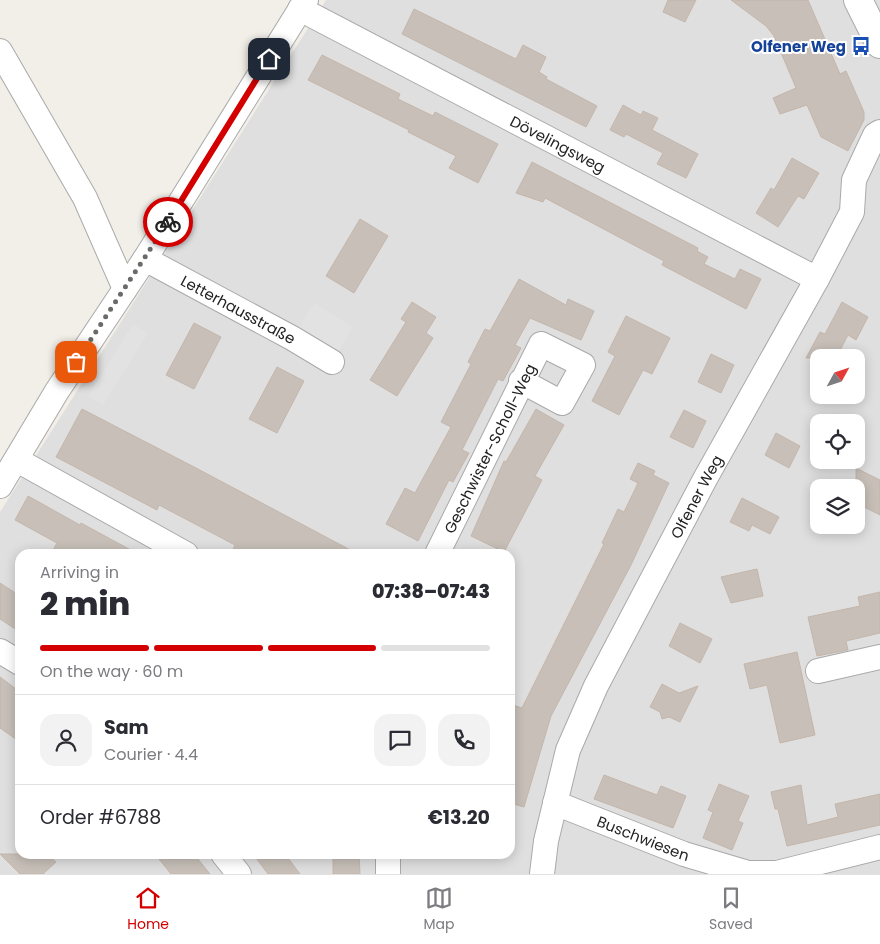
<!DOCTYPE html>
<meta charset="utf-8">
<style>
body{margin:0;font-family:Poppins,sans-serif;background:#f2f2f3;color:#2b2b33;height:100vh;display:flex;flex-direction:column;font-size:19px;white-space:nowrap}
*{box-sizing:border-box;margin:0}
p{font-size:16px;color:#7c7c81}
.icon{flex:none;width:28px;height:28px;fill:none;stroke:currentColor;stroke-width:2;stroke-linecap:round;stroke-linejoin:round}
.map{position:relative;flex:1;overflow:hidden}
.sheet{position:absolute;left:15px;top:549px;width:500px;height:310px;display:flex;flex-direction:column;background:#fff;border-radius:15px;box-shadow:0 2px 12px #0003}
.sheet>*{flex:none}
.needle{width:32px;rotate:50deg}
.controls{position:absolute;left:810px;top:349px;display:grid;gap:10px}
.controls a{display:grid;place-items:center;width:55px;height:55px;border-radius:10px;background:#fff;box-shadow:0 2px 12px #0003;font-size:25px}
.pin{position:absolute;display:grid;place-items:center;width:42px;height:42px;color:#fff;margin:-21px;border-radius:10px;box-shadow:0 2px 8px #0006}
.courier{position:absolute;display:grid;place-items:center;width:50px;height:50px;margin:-25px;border:4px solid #d40000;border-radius:50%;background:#fff;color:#222;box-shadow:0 1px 6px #0007}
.summary em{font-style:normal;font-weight:800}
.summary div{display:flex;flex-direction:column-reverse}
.summary{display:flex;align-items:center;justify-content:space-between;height:85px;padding:0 25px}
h1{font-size:32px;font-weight:800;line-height:38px}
.bar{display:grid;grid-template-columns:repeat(4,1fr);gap:8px 5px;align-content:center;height:60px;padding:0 25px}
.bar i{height:6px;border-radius:4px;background:#e1e1e2}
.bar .active{background:#d40000}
.bar p{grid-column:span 4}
.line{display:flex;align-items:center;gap:12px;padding:0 25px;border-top:1px solid #e1e1e2}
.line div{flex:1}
.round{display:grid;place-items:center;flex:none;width:52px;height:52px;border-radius:15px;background:#f2f2f3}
.tab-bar{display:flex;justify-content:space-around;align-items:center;height:70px;border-top:1px solid #e1e1e2;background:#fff;font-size:14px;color:#7c7c81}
.tab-bar a{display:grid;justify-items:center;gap:2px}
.tab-bar .active{color:#d40000}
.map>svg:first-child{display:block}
.residential{fill:#e0dfdf;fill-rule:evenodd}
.parking{fill:#e2e2e2}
.building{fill:#c7bfb8;stroke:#c4b6ab}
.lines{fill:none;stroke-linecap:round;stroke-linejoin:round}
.minor-casing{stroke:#a9a9a9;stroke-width:26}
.tertiary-casing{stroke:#a9a9a9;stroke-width:30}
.minor{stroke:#fff;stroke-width:24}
.tertiary{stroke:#fff;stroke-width:28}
.done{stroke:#6b6a68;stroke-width:5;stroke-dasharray:0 9}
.route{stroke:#d40000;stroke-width:6}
.labels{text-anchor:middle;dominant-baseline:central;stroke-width:4;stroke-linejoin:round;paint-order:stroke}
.transit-label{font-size:15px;font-weight:bold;fill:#164399;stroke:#fff;text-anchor:end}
.street-label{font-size:15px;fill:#222;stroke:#fff}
</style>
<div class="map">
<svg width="880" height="874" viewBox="0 0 880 874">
<rect width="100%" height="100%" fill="#f2efe9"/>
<!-- residential -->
<path class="residential" d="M326,0h554v874h-880v-362zM819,358h37v37h-37zM819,422h37v38h-37zM819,488h37v37h-37zM20,554h490v300h-490z"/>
<!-- parking -->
<path class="parking" d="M314,303l39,24 -21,35 -45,-15z
M133,324l15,9 -45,72 -15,-9z"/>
<!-- building -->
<path class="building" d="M668,0h28l-11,22 -22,-10z
M731,0h77l32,74 6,-3 18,41v8l-16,31 -27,-14 -14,-32 -27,9 -7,-16 23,-10 -22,-52 -8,-10z
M414,9l102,50 7,-14 23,12 -7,15 8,5 -1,2 51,27 -11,21 -184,-93z
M322,55l78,39 -2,5 35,17 2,-4 63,32 -20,39 -29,-15 7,-12 -48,-24 1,-2 -101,-50z
M623,105l18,10 2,-4 15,7 -6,12 46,24 -12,24 -29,-14 6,-11 -37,-19 -2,3 -14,-7z
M792,158l27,15 -15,26 -6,-3 -20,31 -22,-14 15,-25 3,2z
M532,162l166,86 -1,3 11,6 -4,7 31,15 5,-10 21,10 -15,30 -84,-44 2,-4 -119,-63 -2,4 -27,-9z
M360,219l28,17 -34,57 -28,-17z
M519,279l47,26 2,-6 26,12 -13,29 -51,-22 -15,27 6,3 -18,33 -5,-2 -36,71 7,3 -16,29 -4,-2 -31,61 -32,-17 19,-36 10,5 36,-66 -10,-5 30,-58 -3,-2 17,-33 5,2z
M412,302l24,15 -10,16 7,5 -36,58 -27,-16 36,-58 -5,-3z
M842,302l26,15 -12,23 -8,-5 -12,23h-30l14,-26 5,2z
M626,316l44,22 -18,36 -9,-4 -24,45 -27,-14 23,-45 -7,-4z
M194,323l27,14 -27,52 -28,-14z
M711,354l23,11 -13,28 -23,-11z
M277,367l27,14 -27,52 -28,-14z
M82,409l114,59 162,86h-127l4,-9 -76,-40 -2,5 -101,-53z
M536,409l28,16 -29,51 7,4 -38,72 -33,-16 33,-75 2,1z
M684,410l22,11 -13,27 -23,-11z
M776,433l24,13 -11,22 -24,-13z
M638,463l17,8 -2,4 16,8 -38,82 -80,151 -27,91 -14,-4v-99l12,4 82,-164 -2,-1 16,-34 6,3 14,-29 -8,-4z
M856,468l24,12v35l-24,-12z
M28,496l52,29 1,-2 57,31h-87l6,-11 -42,-23z
M742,498l37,19 -9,17 -18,-9 -3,6 -19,-9z
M757,569l6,27 -32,7 -10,-26z
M0,583l20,13v36l-20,-13z
M880,592v41l-34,8 2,9 -31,6 -9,-39 52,-11 -2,-9z
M680,623l32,16 -12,24 -31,-17z
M797,652l18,83 -35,8 -13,-58 -17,4 -6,-25z
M0,677l20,15v50l-20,-14z
M662,684l17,9 19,-7 -18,36 -11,-5 -7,2 -2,-7 -10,-5z
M604,775l53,20 4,-9 25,10 -13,32 -79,-29z
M719,784l30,12 -11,25 5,2 -11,27 -29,-12 10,-26 -5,-2z
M801,785l6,40 31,-8 -3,-13 45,-10v31l-93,21 -9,-37h-3l-4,-17z
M0,854h47l9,8 -13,12h-23z
M155,854h39l16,20h-39z
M253,854h32l15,20h-32z
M333,854h26l1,20h-27z"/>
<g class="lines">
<!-- minor casing -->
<g class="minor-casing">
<g id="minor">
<path id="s1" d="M300,9l517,270"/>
<path d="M0,51l85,147 40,91"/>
<path id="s2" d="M145,259l147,79 40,24"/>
<path d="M17,460l169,94"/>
<path d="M0,486l57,-95 88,-132 161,-259"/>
<path id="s3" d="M437,554l104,-210 42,21 -21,38 -41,-22"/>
<path d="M0,651l20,12"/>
<path d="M818,671l62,-14"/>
<path id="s4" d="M555,803l129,51 64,19h29l103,-26"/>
<path d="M223,854l16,20"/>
<path d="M388,854v20"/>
<path id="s5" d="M542,874l4,-33 22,-91 28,-64 109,-207 112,-200 35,-67 2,-32 21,-45 5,-3"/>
</g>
</g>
<!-- tertiary casing -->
<g class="tertiary-casing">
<path id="tertiary" d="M858,0l22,44"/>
</g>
<!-- minor -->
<use href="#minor" class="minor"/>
<!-- tertiary -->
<use href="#tertiary" class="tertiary"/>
</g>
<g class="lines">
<!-- done -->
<path class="done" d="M76,362l92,-140"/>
<!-- route -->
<path class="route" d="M168,222l101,-163"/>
</g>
<!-- icons -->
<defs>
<g id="bus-bare" transform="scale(1.5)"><path d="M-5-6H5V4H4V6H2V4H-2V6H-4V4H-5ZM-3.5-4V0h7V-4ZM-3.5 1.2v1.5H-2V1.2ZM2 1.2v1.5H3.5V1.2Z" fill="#1a4fb4" stroke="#fff" stroke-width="2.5" paint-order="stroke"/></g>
</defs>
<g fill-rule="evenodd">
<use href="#bus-bare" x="861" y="46"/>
</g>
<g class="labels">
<!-- transit labels -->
<g class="transit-label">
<text x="846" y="46">Olfener Weg</text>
</g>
<!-- street labels -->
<g class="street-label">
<text stroke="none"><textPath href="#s1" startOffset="291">Dövelingsweg</textPath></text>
<text stroke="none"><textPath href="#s2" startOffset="106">Letterhausstraße</textPath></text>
<text stroke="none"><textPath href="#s3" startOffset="118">Geschwister-Scholl-Weg</textPath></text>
<text stroke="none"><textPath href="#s5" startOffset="411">Olfener Weg</textPath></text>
<text stroke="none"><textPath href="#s4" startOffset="95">Buschwiesen</textPath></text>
</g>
</g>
</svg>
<div class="controls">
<a><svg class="needle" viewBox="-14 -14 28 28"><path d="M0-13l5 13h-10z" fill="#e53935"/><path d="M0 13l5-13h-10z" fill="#7c7c81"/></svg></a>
<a><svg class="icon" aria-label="locate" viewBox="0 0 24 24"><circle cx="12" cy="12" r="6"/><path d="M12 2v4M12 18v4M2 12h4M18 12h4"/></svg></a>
<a><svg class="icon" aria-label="layers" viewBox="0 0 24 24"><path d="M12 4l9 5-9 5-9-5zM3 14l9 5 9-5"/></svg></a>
</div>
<div class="pin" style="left:76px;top:362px;background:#ea580c"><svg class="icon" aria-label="bag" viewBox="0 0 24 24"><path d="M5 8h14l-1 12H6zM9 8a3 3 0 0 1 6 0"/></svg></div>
<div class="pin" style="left:269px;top:59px;background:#1f2937"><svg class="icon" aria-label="home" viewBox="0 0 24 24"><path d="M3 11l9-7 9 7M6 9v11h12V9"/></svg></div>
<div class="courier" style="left:168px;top:222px"><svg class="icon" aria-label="bike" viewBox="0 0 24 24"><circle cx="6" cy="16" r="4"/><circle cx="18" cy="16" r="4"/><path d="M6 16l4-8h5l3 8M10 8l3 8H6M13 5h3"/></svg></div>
<section class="sheet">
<div class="summary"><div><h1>2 min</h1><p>Arriving in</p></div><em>07:38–07:43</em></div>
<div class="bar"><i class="active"></i><i class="active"></i><i class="active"></i><i></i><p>On the way · 60 m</p></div>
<div class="line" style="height:90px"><a class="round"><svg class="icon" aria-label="person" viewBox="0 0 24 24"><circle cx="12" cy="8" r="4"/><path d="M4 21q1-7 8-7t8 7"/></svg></a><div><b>Sam</b><p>Courier · 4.4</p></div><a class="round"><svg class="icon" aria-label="chat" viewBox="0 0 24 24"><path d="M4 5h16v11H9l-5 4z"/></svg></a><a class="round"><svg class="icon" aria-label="phone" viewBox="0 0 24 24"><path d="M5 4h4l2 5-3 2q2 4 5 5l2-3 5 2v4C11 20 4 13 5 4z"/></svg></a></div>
<div class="line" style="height:65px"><div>Order #6788</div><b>€13.20</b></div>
</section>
</div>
<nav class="tab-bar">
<a class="active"><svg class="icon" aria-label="home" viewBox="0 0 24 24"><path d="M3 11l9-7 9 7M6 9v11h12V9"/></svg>Home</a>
<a><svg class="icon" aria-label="map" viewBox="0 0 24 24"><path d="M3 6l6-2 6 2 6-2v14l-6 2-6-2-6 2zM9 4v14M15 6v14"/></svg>Map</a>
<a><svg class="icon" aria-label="saved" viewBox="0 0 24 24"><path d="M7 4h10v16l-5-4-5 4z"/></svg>Saved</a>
</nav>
